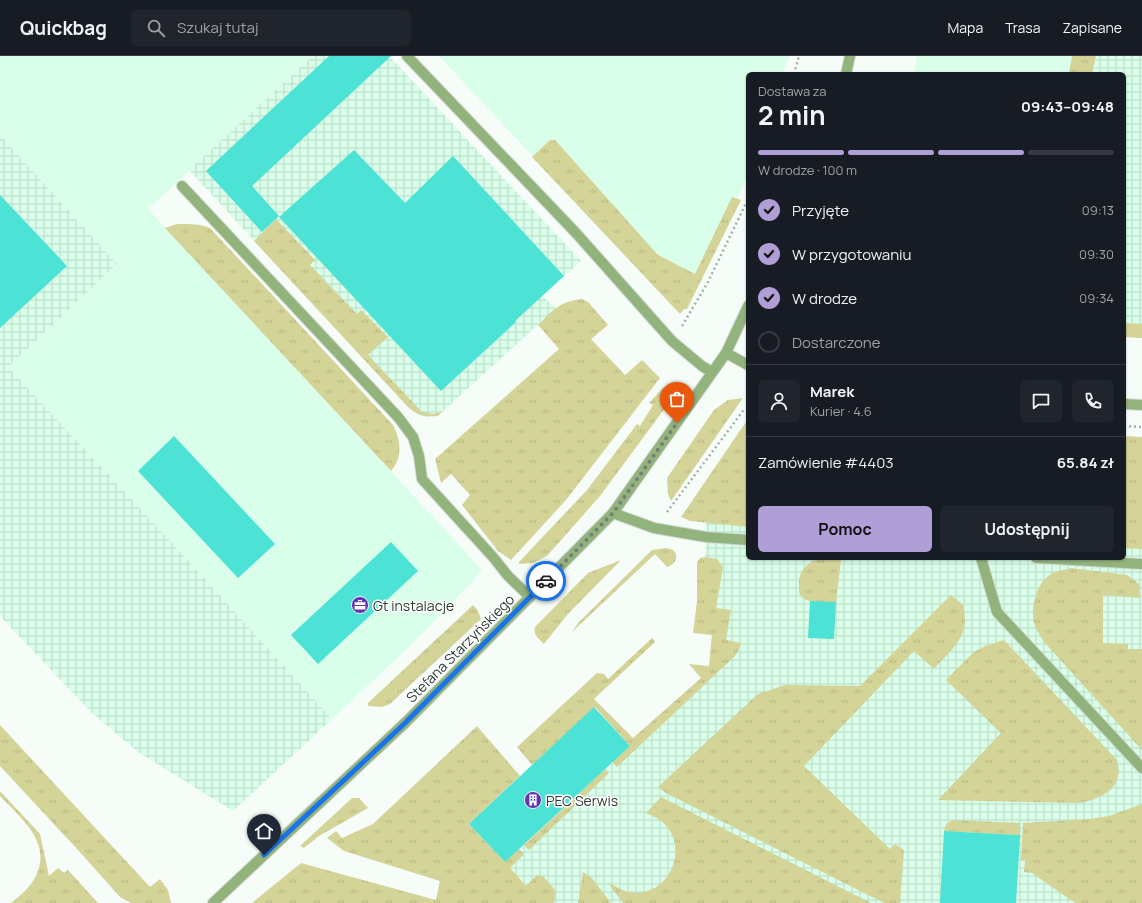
<!DOCTYPE html>
<html lang="pl">
<meta charset="utf-8">
<style>
body{margin:0;font-family:Manrope,sans-serif;background:#20242c;color:#f1f3f6;height:100vh;display:flex;flex-direction:column;font-size:15px;white-space:nowrap}
*{box-sizing:border-box;margin:0}
p{font-size:13px;color:#9ea1a6}
.icon{flex:none;width:22px;height:22px;fill:none;stroke:currentColor;stroke-width:2;stroke-linecap:round;stroke-linejoin:round}
.map{position:relative;flex:1;overflow:hidden}
.sheet{position:absolute;left:746px;top:16px;width:380px;height:488px;display:flex;flex-direction:column;background:#171b24;border-radius:6px;box-shadow:0 1px 3px #0004}
.sheet>*{flex:none}
.pin{position:absolute;display:grid;place-items:center;width:34px;height:34px;color:#fff;margin:-41px -17px;border-radius:50% 50% 50% 0;rotate:-45deg;box-shadow:0 0 4px #0007}
.pin .icon{rotate:45deg}
.courier{position:absolute;display:grid;place-items:center;width:40px;height:40px;margin:-20px;border:3px solid #1a73e8;border-radius:50%;background:#fff;color:#222;box-shadow:0 1px 5px #0007}
.headline em{font-style:normal;font-weight:700}
.headline div{display:flex;flex-direction:column-reverse}
.headline{display:flex;align-items:center;justify-content:space-between;height:68px;padding:0 12px}
h1{font-size:26px;font-weight:700;line-height:30px}
.bar{display:grid;grid-template-columns:repeat(4,1fr);gap:6px 4px;align-content:center;height:48px;padding:0 12px}
.bar i{height:5px;border-radius:3px;background:#363941}
.bar .current{background:#b09ed6}
.bar p{grid-column:span 4}
.line{display:flex;align-items:center;gap:10px;padding:0 12px;border-top:1px solid #363941}
.line div{flex:1}
.round{display:grid;place-items:center;flex:none;width:42px;height:42px;border-radius:6px;background:#20242c}
ol{padding:0 12px;list-style:none}
li{display:flex;align-items:center;gap:12px;height:44px}
li p{margin-inline-start:auto}
li .icon{padding:4px;border-radius:50%;background:#b09ed6;color:#111;stroke-width:4}
li:last-child{color:#9ea1a6}
li i{width:22px;height:22px;border:2px solid #363941;border-radius:50%}
.button{display:flex;gap:8px;margin-top:auto;padding:8px 12px}
.button a{flex:1;height:46px;border-radius:6px;background:#b09ed6;color:#111;font-size:16px;font-weight:700;line-height:46px;text-align:center}
.button a+a{background:#20242c;color:#f1f3f6}
header{display:flex;align-items:center;gap:24px;box-sizing:border-box;height:56px;padding:0 20px;background:#171b24;border-bottom:1px solid #363941}
header strong{font-size:19px}
nav{display:flex;gap:22px;margin-inline-start:auto;font-size:14px}
.search{width:280px;height:36px;background:#20242c;display:flex;align-items:center;gap:10px;box-sizing:border-box;padding:0 14px;border-radius:6px;color:#9ea1a6;font-size:15px}
.map>svg:first-child{display:block}
.built{fill:#d9fee9}
.industrial{fill:url(#industrial-grid)}
.grass{fill:url(#grass-tufts)}
.building{fill:#4de2d6}
.lines{fill:none;stroke-linecap:round;stroke-linejoin:round}
.lane-casing{stroke:#d2dad5;stroke-width:12}
.street-casing{stroke:#d2dad5;stroke-width:12}
.path{stroke:#a5afaa;stroke-width:2.5;stroke-dasharray:2 3;stroke-linecap:butt}
.lane{stroke:#93b37d;stroke-width:10}
.street{stroke:#93b37d;stroke-width:10}
.done{stroke:#737f78;stroke-width:4;stroke-dasharray:0 7.2}
.route{stroke:#1a73e8;stroke-width:5}
.labels{text-anchor:middle;dominant-baseline:central;stroke-width:3;stroke-linejoin:round;paint-order:stroke}
.poi-label{font-size:14px;fill:#2c3b33;stroke:#fff;text-anchor:start}
.street-label{font-size:14px;fill:#2c3b33;stroke:#fff}
</style>
<header>
<strong>Quickbag</strong>
<div class="search"><svg class="icon" aria-label="search" viewBox="0 0 24 24"><circle cx="10" cy="10" r="6"/><path d="M15 15l6 6"/></svg>Szukaj tutaj</div>
<nav><a>Mapa</a><a>Trasa</a><a>Zapisane</a></nav>
</header>
<div class="map">
<svg width="1142" height="847" viewBox="0 0 1142 847">
<defs>
<pattern id="industrial-grid" width="8" height="8" patternUnits="userSpaceOnUse"><rect width="8" height="8" fill="#d9fee9"/><path d="M0 4h8M4 0v8" fill="none" stroke="#badbc8"/></pattern>
<pattern id="grass-tufts" width="24" height="20" patternUnits="userSpaceOnUse"><rect width="24" height="20" fill="#d5d498"/><path d="M3 7l-1-3M5 7V3M7 7l1-3M15 17l-1-3M17 17v-4M19 17l1-3" fill="none" stroke="#b7b783"/></pattern>
</defs>
<rect width="100%" height="100%" fill="#f6fdf9"/>
<!-- built -->
<path class="built" d="M0,0h313l-165,153 334,361 -8,10 -62,64 -80,75 -159,-175 -165,-177 109,-103 -117,-129z
M439,0h350l-6,18h-35v100l-29,66 -39,74z
M917,0h179l-4,18h-178z"/>
<!-- industrial -->
<path class="industrial" d="M313,0h76l192,205 -39,35 14,12 -118,108 -14,1 -8,-4 -8,-6 -219,-237z
M1096,0h46v268l-18,-1v-249h-32z
M0,79l117,129 -109,103 165,177 159,175 -99,92 -95,-59 -47,-40 -91,-96z
M748,413v89h376v-70l18,1v414h-703l-1,-14 2,-8 65,-19 199,-183 5,-9 3,-35 -11,-1 5,-97 -1,-28z"/>
<!-- grass -->
<path class="grass" d="M1072,0h24l-4,18h-23z
M550,84h5l103,115 37,19 37,-77 9,3 -54,109h-3l-4,5 -148,-157z
M276,163l39,41 -5,5 47,49 4,-4 27,27 -20,18 54,57 11,2 9,-2 -4,4c-15,1 -19,0 -30,-9l-154,-166z
M177,168c11,0 22,-1 33,4l183,197c8,15 10,32 -2,46l-226,-243z
M582,243l6,3 20,23 -17,14 34,36 17,-15 18,18 -94,122 -55,60 -13,-9 -36,-46 8,-10 -19,-21 -10,9 -6,-24 124,-110 -21,-24c16,-16 21,-23 44,-26z
M1124,267l18,1v14l-18,-1z
M664,331l7,13 -71,96 -53,60 -14,7 -14,1v-2l68,-72 50,-66 3,2 13,-21 -4,-2z
M743,342l-72,103 -3,-7 -1,-16 47,-68 14,-10z
M748,363v108l-58,-6 -9,-4z
M1124,380l18,1v112l-18,-1z
M667,492l6,2c7,6 2,15 -6,17l-12,-13 -83,78 6,-9 74,-73z
M705,501l12,2 6,8 -7,41 15,2 -5,30 15,3 -2,6 -4,7 -118,111 -5,-5 18,-16 -35,-39 -63,58 -15,-18 80,-74 7,1 4,5 44,-41 3,4 -61,57 39,39 68,-60 -12,-14 20,2 3,-31 -19,-2 4,-32v-38l3,-5z
M821,502l20,2 -5,43c-9,-1 -25,1 -33,-5 -4,-3 -4,-7 -4,-11 -1,-16 7,-25 22,-29z
M621,504l-54,55 -23,29c-5,-5 -11,-9 -9,-17l53,-54z
M1071,512l56,7 12,9 1,14 -37,-3v48l25,1v5h14v101l-98,-108c-3,-5 -7,-11 -9,-16 -6,-16 2,-46 18,-53 5,-3 12,-3 18,-5z
M951,539l12,10c1,5 2,10 2,15 0,21 -19,35 -31,49l-20,-18 -110,115 86,83 5,-5 9,6 -4,53h-16l-218,-110 -8,-6 100,-93 27,-9 75,1z
M473,549l4,4 4,10 -91,85 -8,3 -14,-1v-3z
M1004,584l113,120c8,27 -14,38 -37,43l-142,-3 63,-67 -55,-53 28,-28 11,-6z
M0,669l150,162 10,-8 8,11 3,13h-40l-11,-6 -42,-47 -78,-84z
M477,670l43,50 -51,48 36,38 14,-13 5,5 -14,14 16,18 11,-11 6,1 13,15 -2,12h-302l49,-40 135,37 4,-19 -96,-30 -17,-13 9,-7 6,7 31,-14z
M605,713l4,4 -80,77 -5,-5z
M0,735l40,43 9,42 9,-8 6,5 4,-3 30,33h-87c7,-6 15,-12 20,-19 26,-37 -7,-63 -31,-88z
M661,741l210,106h-248l-15,-20c6,2 13,7 20,9 41,8 65,-47 32,-72 -4,-3 -10,-5 -14,-7z
M352,742h7l9,10 -49,28 -15,12 -4,-2z
M1142,748v99h-67l-43,-30 -8,-1 1,-11 -4,-1 2,-37 67,-4 19,-3z
M954,764l66,3v12l-76,-4c1,-6 3,-9 10,-11z
M583,816l9,6 19,25h-33z"/>
<!-- building -->
<path class="building" d="M329,0h62l-139,130 27,30 -17,16 -56,-61z
M354,94l51,53 48,-47 111,120 -49,45 1,1 -75,69 -162,-174z
M0,139l67,71 -67,62z
M174,380l101,108 -37,34 -100,-107z
M391,486l27,29 -100,93 -27,-29z
M810,545l26,1 -2,37 -26,-1z
M594,651l36,39 -125,116 -36,-38z
M944,775l76,4 -4,68h-76z"/>
<g class="lines">
<!-- lane casing -->
<g class="lane-casing">
<path id="lane" d="M407,0l169,177 96,108 30,25 10,6
M182,130l216,231 15,20 6,19 3,23 71,78 15,19 22,21
M613,457l41,15 52,9 42,3
M981,502l16,54 145,156
M1036,502l106,6"/>
</g>
<!-- street casing -->
<g class="street-casing">
<path id="street" d="M846,18l4,-18
M726,297l22,12
M1124,348l18,1
M213,847l192,-180 208,-210 113,-160 22,-47"/>
</g>
<!-- path -->
<path class="path" d="M794,18l5,-18
M682,270l26,-44 40,-83
M1124,370l18,1
M667,456l76,-101h5"/>
<!-- lane -->
<use href="#lane" class="lane"/>
<!-- street -->
<use href="#street" class="street"/>
</g>
<g class="lines">
<!-- done -->
<path class="done" d="M546,525l67,-68 64,-90"/>
<!-- route -->
<path class="route" d="M264,799l141,-132 141,-142"/>
</g>
<!-- icons -->
<defs>
<g id="office-disc" transform="scale(0.9)"><circle r="9.5" fill="#6036ae" stroke="#fff"/><path d="M-6-3h4V-5.5h4V-3h4V5H-6ZM-1-4.5V-3h2v-1.5ZM-6 0V1H6V0Z" fill="#fff"/></g>
<g id="building-disc" transform="scale(0.9)"><circle r="9.5" fill="#6036ae" stroke="#fff"/><path d="M-4-6H4V6H1V3H-1V6H-4ZM-2.5-4.3h1.7v1.8h-1.7ZM.8-4.3h1.7v1.8H.8ZM-2.5-1h1.7V.8h-1.7ZM.8-1h1.7V.8H.8Z" fill="#fff"/></g>
</defs>
<g fill-rule="evenodd">
<use href="#office-disc" x="360" y="549"/>
<use href="#building-disc" x="533" y="744"/>
</g>
<g class="labels">
<!-- poi labels -->
<g class="poi-label">
<text x="373" y="549">Gt instalacje</text>
<text x="546" y="744">PEC Serwis</text>
</g>
<!-- street labels -->
<g class="street-label">
<text transform="translate(460 592) rotate(-45)">Stefana Starzyńskiego</text>
</g>
</g>
</svg>
<div class="pin" style="left:677px;top:367px;background:#ea580c"><svg class="icon" aria-label="bag" viewBox="0 0 24 24"><path d="M5 8h14l-1 12H6zM9 8a3 3 0 0 1 6 0"/></svg></div>
<div class="pin" style="left:264px;top:799px;background:#1f2937"><svg class="icon" aria-label="home" viewBox="0 0 24 24"><path d="M3 11l9-7 9 7M6 9v11h12V9"/></svg></div>
<div class="courier" style="left:546px;top:525px"><svg class="icon" aria-label="car" viewBox="0 0 24 24"><path d="M5 17H2v-5l4-1 3-4h7l3 4 3 1v5h-3M9 17h6M6 11h13"/><circle cx="7" cy="17" r="2"/><circle cx="17" cy="17" r="2"/></svg></div>
<section class="sheet">
<div class="headline"><div><h1>2 min</h1><p>Dostawa za</p></div><em>09:43–09:48</em></div>
<div class="bar"><i class="current"></i><i class="current"></i><i class="current"></i><i></i><p>W drodze · 100 m</p></div>
<ol>
<li><svg class="icon" aria-label="check" viewBox="0 0 24 24"><path d="M5 12l5 5 9-10"/></svg>Przyjęte<p>09:13</p></li>
<li><svg class="icon" aria-label="check" viewBox="0 0 24 24"><path d="M5 12l5 5 9-10"/></svg>W przygotowaniu<p>09:30</p></li>
<li><svg class="icon" aria-label="check" viewBox="0 0 24 24"><path d="M5 12l5 5 9-10"/></svg>W drodze<p>09:34</p></li>
<li><i></i>Dostarczone</li>
</ol>
<div class="line" style="height:72px"><a class="round"><svg class="icon" aria-label="person" viewBox="0 0 24 24"><circle cx="12" cy="8" r="4"/><path d="M4 21q1-7 8-7t8 7"/></svg></a><div><b>Marek</b><p>Kurier · 4.6</p></div><a class="round"><svg class="icon" aria-label="chat" viewBox="0 0 24 24"><path d="M4 5h16v11H9l-5 4z"/></svg></a><a class="round"><svg class="icon" aria-label="phone" viewBox="0 0 24 24"><path d="M5 4h4l2 5-3 2q2 4 5 5l2-3 5 2v4C11 20 4 13 5 4z"/></svg></a></div>
<div class="line" style="height:52px"><div>Zamówienie #4403</div><b>65.84 zł</b></div>
<div class="button"><a>Pomoc</a><a>Udostępnij</a></div>
</section>
</div>
